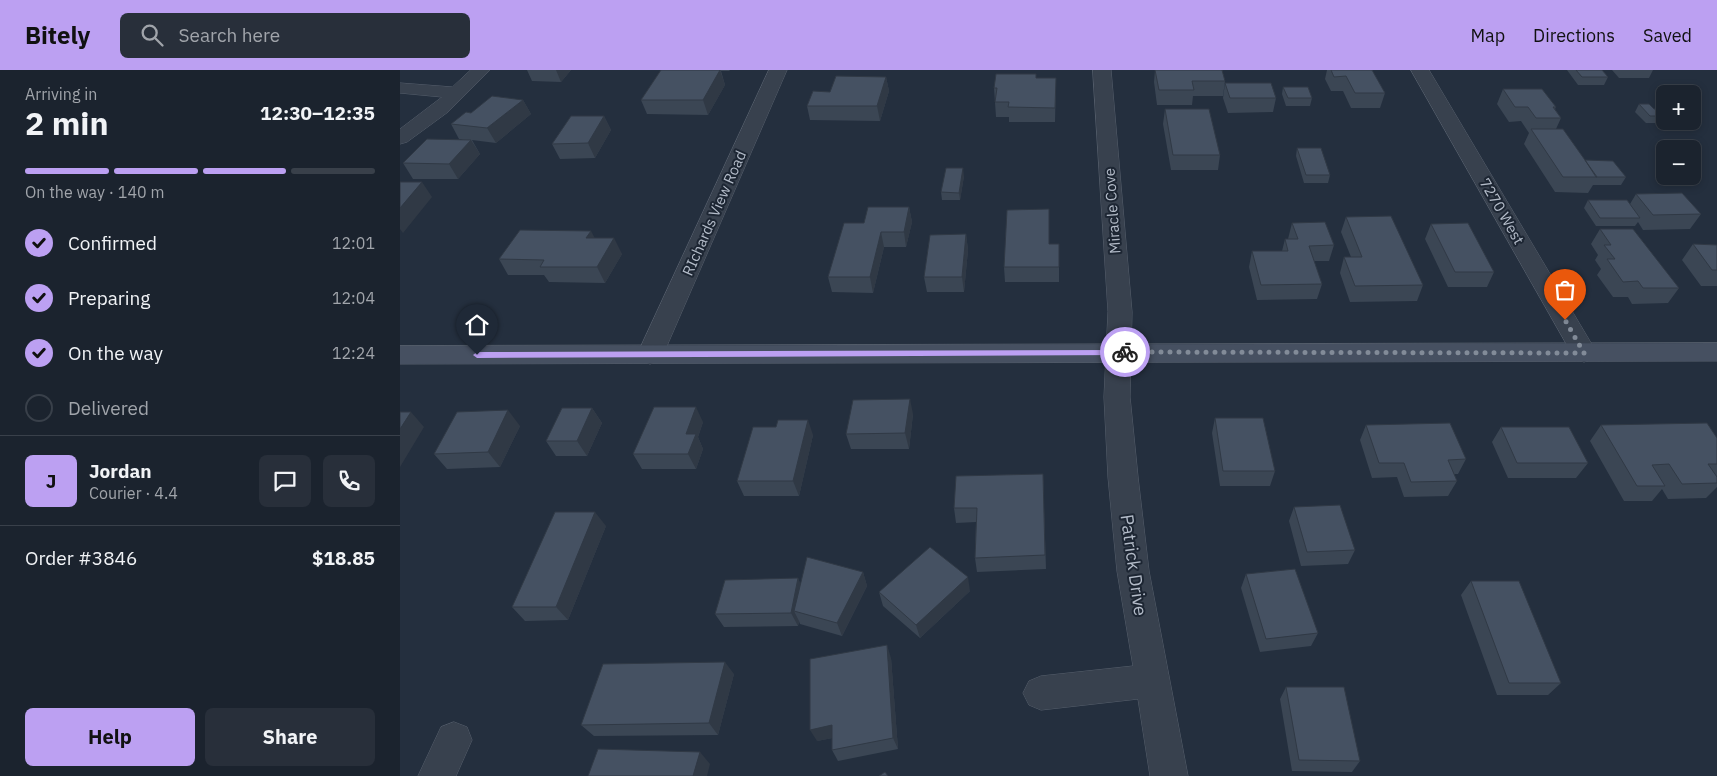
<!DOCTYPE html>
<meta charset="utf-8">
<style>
body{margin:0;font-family:"IBM Plex Sans",sans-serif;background:#282f3a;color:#f1f3f6;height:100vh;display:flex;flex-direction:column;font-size:19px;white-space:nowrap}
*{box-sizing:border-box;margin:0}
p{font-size:16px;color:#a0a4aa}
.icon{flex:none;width:28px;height:28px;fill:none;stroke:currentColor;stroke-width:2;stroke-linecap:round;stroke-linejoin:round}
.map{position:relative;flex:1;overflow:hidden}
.drawer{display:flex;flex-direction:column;background:#1b232e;width:400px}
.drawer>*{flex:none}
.controls{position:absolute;left:1256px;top:15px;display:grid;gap:10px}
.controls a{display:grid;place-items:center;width:45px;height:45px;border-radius:8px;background:#1b232e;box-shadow:0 2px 8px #0003,0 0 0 1px #39404a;font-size:25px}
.pin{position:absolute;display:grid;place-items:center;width:42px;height:42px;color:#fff;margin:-51px -21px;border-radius:50% 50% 50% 0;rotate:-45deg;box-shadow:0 0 5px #0007}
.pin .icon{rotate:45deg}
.courier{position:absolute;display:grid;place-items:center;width:50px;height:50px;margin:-25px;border:4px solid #bca0f2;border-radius:50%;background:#fff;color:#222;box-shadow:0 1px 6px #0007}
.summary em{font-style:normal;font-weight:700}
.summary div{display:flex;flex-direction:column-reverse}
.summary{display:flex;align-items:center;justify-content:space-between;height:85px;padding:0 25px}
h1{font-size:32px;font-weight:700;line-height:38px}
.bar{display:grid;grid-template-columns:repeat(4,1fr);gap:8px 5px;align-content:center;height:60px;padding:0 25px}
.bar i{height:6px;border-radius:4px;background:#39404a}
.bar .active{background:#bca0f2}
.bar p{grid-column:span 4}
.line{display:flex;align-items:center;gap:12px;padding:0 25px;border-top:1px solid #39404a}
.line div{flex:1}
.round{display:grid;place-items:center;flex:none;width:52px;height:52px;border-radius:8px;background:#282f3a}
ol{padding:0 25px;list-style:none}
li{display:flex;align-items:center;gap:15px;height:55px}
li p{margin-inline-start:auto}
li .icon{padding:5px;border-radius:50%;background:#bca0f2;color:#111;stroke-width:4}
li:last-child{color:#a0a4aa}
li i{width:28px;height:28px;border:2px solid #39404a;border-radius:50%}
.button{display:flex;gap:10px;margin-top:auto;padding:10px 25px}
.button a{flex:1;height:58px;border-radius:8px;background:#bca0f2;color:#111;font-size:20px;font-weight:700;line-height:58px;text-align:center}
.button a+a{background:#282f3a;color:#f1f3f6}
header{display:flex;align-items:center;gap:30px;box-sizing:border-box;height:70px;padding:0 25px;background:#bca0f2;color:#111}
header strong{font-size:24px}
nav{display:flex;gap:28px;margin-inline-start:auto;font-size:18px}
.search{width:350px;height:45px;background:#282f3a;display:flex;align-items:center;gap:12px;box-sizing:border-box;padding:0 18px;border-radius:8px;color:#a0a4aa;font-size:19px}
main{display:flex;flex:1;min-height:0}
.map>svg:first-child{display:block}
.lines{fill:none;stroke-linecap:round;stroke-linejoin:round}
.street-casing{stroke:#565f6c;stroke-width:1}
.secondary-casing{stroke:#565f6c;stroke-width:1}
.street{fill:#38414e;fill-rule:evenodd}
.secondary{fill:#465061;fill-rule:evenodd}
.wall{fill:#3b4654}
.shaded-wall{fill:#303945}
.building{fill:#455162;stroke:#303945}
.route{fill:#bca0f2}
.done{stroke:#828b98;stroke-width:5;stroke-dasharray:0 9}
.labels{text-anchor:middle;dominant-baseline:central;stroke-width:4;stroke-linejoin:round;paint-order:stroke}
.far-street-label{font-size:15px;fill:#b4bcc9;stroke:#1d2633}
.street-label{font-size:18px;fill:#b4bcc9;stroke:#1d2633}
</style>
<header>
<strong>Bitely</strong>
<div class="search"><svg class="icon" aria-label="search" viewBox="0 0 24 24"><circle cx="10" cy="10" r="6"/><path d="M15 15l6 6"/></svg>Search here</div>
<nav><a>Map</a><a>Directions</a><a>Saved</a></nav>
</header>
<main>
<section class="drawer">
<div class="summary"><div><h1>2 min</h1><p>Arriving in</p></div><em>12:30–12:35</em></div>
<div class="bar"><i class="active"></i><i class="active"></i><i class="active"></i><i></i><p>On the way · 140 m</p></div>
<ol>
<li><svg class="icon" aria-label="check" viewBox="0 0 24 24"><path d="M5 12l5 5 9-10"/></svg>Confirmed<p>12:01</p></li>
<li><svg class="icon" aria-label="check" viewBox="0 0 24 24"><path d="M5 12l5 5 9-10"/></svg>Preparing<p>12:04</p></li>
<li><svg class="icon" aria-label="check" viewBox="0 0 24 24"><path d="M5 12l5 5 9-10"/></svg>On the way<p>12:24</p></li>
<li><i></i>Delivered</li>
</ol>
<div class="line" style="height:90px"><b class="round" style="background:#bca0f2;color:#111">J</b><div><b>Jordan</b><p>Courier · 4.4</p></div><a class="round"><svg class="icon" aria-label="chat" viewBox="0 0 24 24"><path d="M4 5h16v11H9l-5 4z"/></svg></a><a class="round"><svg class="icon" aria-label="phone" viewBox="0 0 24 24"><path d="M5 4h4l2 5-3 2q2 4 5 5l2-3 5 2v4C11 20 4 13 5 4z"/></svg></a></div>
<div class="line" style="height:65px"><div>Order #3846</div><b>$18.85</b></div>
<div class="button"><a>Help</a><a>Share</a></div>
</section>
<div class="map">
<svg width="1317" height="706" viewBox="0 0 1317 706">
<rect width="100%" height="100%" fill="#242f3e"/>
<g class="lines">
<!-- street casing -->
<g class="street-casing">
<path id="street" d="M71,0h19l-42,42 -41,30 -7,2v-15l42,-32 -42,-4v-10l52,4z
M369,0h18l-124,285 -4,6 -9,3 -9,-3 -4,-6z
M693,0h18l21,242 -2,85 8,80 11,94 39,205h-38l-12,-77 -97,11 -12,-5 -6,-12 6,-12 12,-5 92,-10 -16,-95 -9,-94 -4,-80 4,-85z
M1011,0h18l168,283 -4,6 -9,3 -9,-3z
M54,652l13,5 5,13 -16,36h-38l23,-49z"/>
</g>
<!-- secondary casing -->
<g class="secondary-casing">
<path id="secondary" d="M1317,273v18l-1317,3v-18z"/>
</g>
<!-- street -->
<use href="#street" class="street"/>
<!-- secondary -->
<use href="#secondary" class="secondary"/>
</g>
<!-- wall -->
<path class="wall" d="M127,0h44l-10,12 -29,-1z
M261,0h69l-1,1h-8l4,14 -17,30 -61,-1 -6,-14z
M755,0h67l3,11 -2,15h-30l-1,9h-35l-3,-23z
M927,0h45l13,23 -5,15h-29l-8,-17h-12l-6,-12z
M1167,0h35l6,7 -4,8h-26z
M1212,0h41l-4,8h-30z
M486,7l3,14 -9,30 -70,-1 -3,-14 23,-14z
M636,8h20l-1,44h-46v-5h-13l-2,-29z
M825,13l51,15 -3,14 -45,1 -5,-15z
M883,17l29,11 -2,8h-24l-4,-12z
M1103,19l53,18 -1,2 6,9 -5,11 29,31 41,17 -5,8h-28l-5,8 -33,-1 -31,-48 5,-11 -8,-12 -12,1 -12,-18z
M123,30l8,14 -35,29 -24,-3 8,14 -22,25h-45l-10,-16 60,-24h-4l-8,-15 20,-11z
M1239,34l26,8v9l-1,2h-18l-11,-11z
M765,39l55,46 -2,15h-47l-8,-46z
M204,46l7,14 -16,28 -35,1 -8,-15z
M897,78l33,27 -2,8h-24l-8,-27z
M564,106l-4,24h-18l-1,-8z
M1236,124l65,20 -11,15 -47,1 -5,-8 -3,4h-39l-12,-18 4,-8 42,4z
M509,137l3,15 -6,25h-22l-11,46 -41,-1 -4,-15 36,-54z
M946,147l77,68 -6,16 -67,1 -10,-29 4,-16h7l-10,-25z
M892,153l42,22 -5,16h-15l8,23 -5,15 -60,1 -8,-33 3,-16h30l3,-12h3z
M1031,154l63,48 -7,15h-39l-23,-48z
M1200,159l79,59 -11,15 -36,1 -4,-7h-15l-16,-22 4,-6 -6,-9 3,-5 -7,-11z
M566,164l2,16 -4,42h-37l-3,-15z
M195,168l27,16 -17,29 -56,-1 -5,-7h-36l-9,-16z
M650,174h9v38h-54l-1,-15z
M1293,174l24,1v41h-16l-19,-26z
M192,338l10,15 -15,33h-31l-10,-15z
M513,344l-4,35h-58l-5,-15z
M815,348l60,53 -5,15h-50l-8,-53z
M303,352l-5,15 5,12 -7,20h-54l-9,-15z
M966,355l100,34 -8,15h-4l3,7 -9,15 -44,1 -7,-20 -25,1 -12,-38z
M1201,355l116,13v49l-11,11 -38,1 -6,-10 -10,12h-28l-34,-60z
M120,356l-20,41 -53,2 -13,-15z
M376,357l37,8 -14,61h-55l-7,-15z
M1101,357l87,36 -12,15h-68l-16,-36z
M643,404l3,95 -69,3 -2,-14 1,-36 -20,1 -2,-15z
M894,437l61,43 -7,14 -47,2 -12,-45z
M206,456l-38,94 -43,1 -13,-14z
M463,502l4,14 -25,50 -42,-12 -1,-3 -1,5 -74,1 -9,-13 83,-36 2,6z
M846,504l72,59 -7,13 -51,6 -19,-64z
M1071,511l90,102 -13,12h-51l-36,-100z
M570,521l-50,47 -37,-32 -4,-14z
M491,588l7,91 -60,12 -6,-11v-12l-15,3z
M334,604l-16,61 -124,1 -13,-11z
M886,617l74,74 -8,11 -60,-1 -12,-72z"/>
<!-- shaded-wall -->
<path class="shaded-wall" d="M156,0h15l-10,12z
M320,0l5,15 -17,30 -5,-15z
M486,7l3,14 -9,30 -3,-15z
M123,30l8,14 -35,29 -9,-15z
M204,46l7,14 -16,28 -7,-15z
M71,70l9,14 -22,25 -9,-15z
M563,98l1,8 -4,24 -1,-7z
M22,112l10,15 -29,36 -3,-4v-21z
M509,137l3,15 -6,25 -2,-15z
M191,161l8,15 -13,-8z
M481,162l3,15 -11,46 -3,-16z
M566,164l2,16 -4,42 -2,-15z
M214,168l8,16 -17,29 -8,-16z
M510,329l3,15 -4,35 -4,-16z
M296,337l7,15 -5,15 5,12 -7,20 -8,-15 -2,-20z
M192,338l10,15 -15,33 -10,-15z
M108,340l12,16 -20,41 -12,-15z
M11,342l13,15 -24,40v-38z
M408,350l5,15 -14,61 -6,-15z
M195,442l11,14 -38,94 -12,-13z
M463,502l4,14 -25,50 -5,-13z
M568,507l2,14 -50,47 -4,-13z
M398,508l6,14 -10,19 5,10 -1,5 -7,-13z
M487,575l4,13 7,91 -5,-11z
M325,592l9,12 -16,61 -9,-12z
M432,655l6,12 -21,4 -7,-11z
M300,682l10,12 -3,12h-14z"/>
<!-- building -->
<path class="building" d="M261,0h59l-17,30h-62z
M755,0h67l3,11h-33l2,9h-35z
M931,0h41l13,23h-30l-9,-17 -12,1z
M1176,0h26l6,7h-26z
M596,4h40v4h20l-1,30 -47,-1 1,-5h-14l2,-14h-3z
M436,6l50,1 -9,29h-70l6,-15 17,1z
M825,13h46l5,15h-46z
M883,17h25l4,11h-24z
M1103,19h39l14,18h-3l8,11h-25l-8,-11h-13z
M92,26l31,4 -36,28 -36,-4 15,-12 5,1z
M1239,34h10l5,5h8l3,3v4h-15z
M765,39h44l11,46h-47z
M171,46h33l-16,27 -36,1z
M1131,59h32l34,48h-34z
M27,69l44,1 -22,24 -46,-1z
M897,78h24l9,27h-24z
M1185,90l28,1 13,16h-30z
M546,98h17l-4,25 -18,-1z
M0,112h22l-22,26z
M1282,123l19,21 -48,1 -17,-21z
M1188,130h39l13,18h-40z
M468,137h41l-5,25h-23l-11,45h-42l16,-54h20z
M649,139v35h10v23h-55l3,-57z
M991,146l32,69 -68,1 -11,-29h18l-16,-40z
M925,152l9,23 -25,1 13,38 -61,1 -9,-34h36l-3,-12h13l-6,-16z
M1068,153l26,49h-39l-24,-48z
M1200,159h33l46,59h-36l-5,-7 -15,1 -16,-23h8l-11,-14h7z
M120,160l71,1 -5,7h28l-17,29h-57l4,-7 -45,-1z
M566,164l-4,43h-38l6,-42z
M1293,174l24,1v25h-5z
M510,329l-5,34 -59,1 7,-34z
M254,337h42l-10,27h10l-8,20h-55z
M162,338h30l-15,33h-31z
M108,340l-20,42 -54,2 23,-42z
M0,342h11l-11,17z
M815,348h48l12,53h-52z
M378,350h30l-15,61h-56l16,-54h23z
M1050,353l16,36 -18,1 9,21 -46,1 -7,-19h-25l-13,-38z
M1307,353l10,15v26h-9l9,13v6l-35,1 -13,-20 -17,1 13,21h-28l-36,-61z
M1101,357h68l19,36h-71z
M643,404l2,81 -70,3 2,-50h-23l2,-32z
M940,435l15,45 -48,2 -13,-45z
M155,442h40l-39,95h-44z
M530,477l38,30 -52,48 -37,-33z
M407,487l56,15 -26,51 -43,-12z
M895,499l23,64 -52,6 -20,-65z
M398,508l-7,35 -76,1 10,-34z
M1071,511h48l42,102h-52z
M487,575l6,93 -61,12v-25l-22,5v-71z
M325,592l-16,61 -128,2 22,-61z
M886,617h58l16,74 -61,-1z
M198,679l102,3 -7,24h-105z
M485,702l3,4h-9z"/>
<!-- route -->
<path class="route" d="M725,280l4,2 -4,3 -648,3 -4,-3 4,-3z"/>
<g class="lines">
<!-- done -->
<path class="done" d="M725,282l459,1 -19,-33"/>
</g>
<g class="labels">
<!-- far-street labels -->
<g class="far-street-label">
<text transform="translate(712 141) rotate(-94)">Miracle Cove</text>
<text transform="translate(1102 141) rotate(60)">7270 West</text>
<text transform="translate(314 143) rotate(-66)">RIchards View Road</text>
</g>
<!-- street labels -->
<g class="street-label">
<text transform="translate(734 495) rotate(82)">Patrick Drive</text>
</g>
</g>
</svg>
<div class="controls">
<a>+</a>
<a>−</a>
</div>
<div class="pin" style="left:1165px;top:250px;background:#ea580c"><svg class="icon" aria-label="bag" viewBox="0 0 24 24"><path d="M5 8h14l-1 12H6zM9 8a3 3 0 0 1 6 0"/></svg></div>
<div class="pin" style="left:77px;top:285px;background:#1f2937"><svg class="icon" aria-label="home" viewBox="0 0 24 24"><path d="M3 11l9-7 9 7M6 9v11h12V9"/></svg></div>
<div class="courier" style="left:725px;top:282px"><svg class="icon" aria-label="bike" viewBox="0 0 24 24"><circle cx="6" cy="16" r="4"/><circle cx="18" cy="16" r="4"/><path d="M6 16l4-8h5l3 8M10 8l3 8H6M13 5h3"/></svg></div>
</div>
</main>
